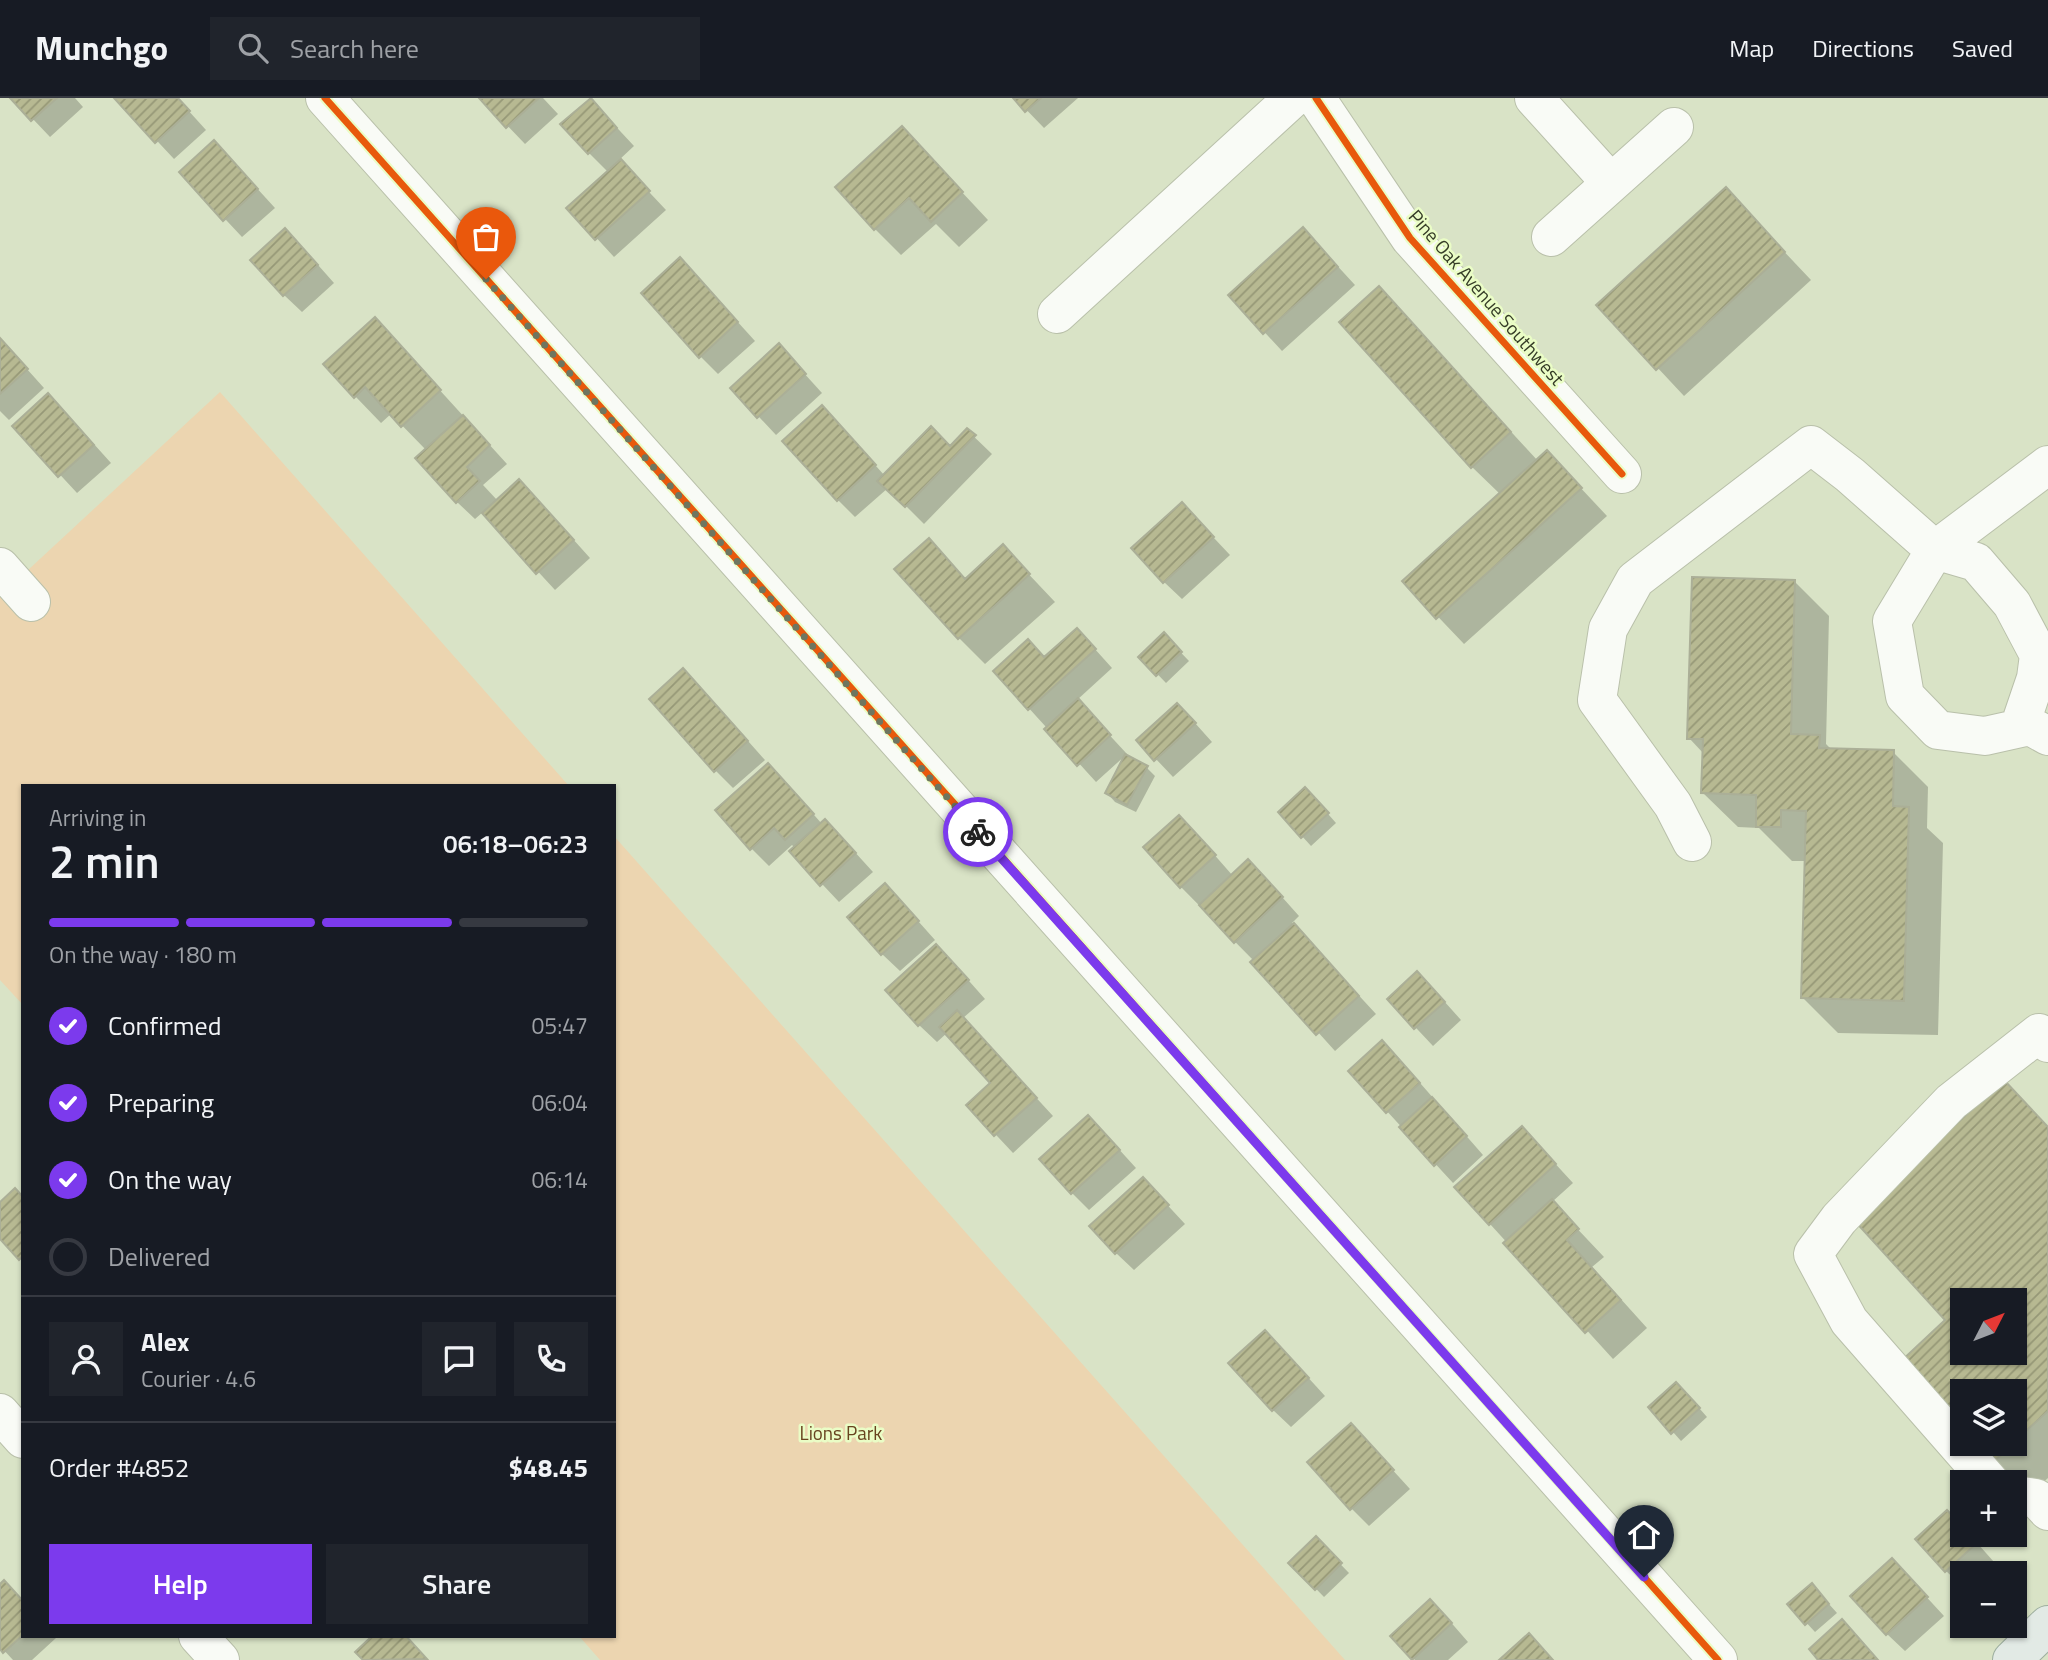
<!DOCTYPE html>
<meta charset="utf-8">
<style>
body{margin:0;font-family:"Titillium Web",sans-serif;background:#20242c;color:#f1f3f6;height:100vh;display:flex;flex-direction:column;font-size:26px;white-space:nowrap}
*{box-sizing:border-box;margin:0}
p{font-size:23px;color:#9ea1a6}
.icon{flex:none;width:38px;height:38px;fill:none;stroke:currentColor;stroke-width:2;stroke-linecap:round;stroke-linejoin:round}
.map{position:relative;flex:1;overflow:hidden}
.panel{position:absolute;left:21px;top:686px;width:595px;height:854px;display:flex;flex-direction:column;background:#171b24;border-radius:0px;box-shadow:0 2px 5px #0004}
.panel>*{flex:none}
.needle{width:46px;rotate:48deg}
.controls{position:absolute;left:1950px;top:1190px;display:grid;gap:14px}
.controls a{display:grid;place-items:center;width:77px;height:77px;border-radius:0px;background:#171b24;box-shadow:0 2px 5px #0004;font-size:35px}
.pin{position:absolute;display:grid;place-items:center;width:60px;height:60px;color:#fff;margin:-72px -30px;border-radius:50% 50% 50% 0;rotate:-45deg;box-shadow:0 0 7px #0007}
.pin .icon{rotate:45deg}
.courier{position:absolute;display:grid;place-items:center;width:70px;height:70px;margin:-35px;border:5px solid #7c3aed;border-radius:50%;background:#fff;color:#222;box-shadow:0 2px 9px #0007}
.summary em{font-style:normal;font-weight:600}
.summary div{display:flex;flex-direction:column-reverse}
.summary{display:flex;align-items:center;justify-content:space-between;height:119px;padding:0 28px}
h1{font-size:46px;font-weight:600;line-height:52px}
.bar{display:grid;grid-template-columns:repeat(4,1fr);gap:10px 7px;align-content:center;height:84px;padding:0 28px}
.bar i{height:9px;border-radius:5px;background:#363941}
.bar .selected{background:#7c3aed}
.bar p{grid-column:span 4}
.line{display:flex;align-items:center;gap:18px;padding:0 28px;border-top:2px solid #363941}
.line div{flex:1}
.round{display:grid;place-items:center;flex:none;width:74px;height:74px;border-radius:0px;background:#20242c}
ol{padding:0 28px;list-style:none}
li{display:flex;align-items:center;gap:21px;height:77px}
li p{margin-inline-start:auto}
li .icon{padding:7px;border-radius:50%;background:#7c3aed;color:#fff;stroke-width:4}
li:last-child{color:#9ea1a6}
li i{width:38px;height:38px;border:4px solid #363941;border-radius:50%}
.primary-button{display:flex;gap:14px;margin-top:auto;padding:14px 28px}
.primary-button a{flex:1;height:80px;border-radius:0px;background:#7c3aed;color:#fff;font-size:28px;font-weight:600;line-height:80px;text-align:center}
.primary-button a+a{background:#20242c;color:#f1f3f6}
header{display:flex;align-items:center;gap:42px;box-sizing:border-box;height:98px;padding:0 35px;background:#171b24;border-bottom:2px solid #363941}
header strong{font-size:33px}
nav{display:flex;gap:38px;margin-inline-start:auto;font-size:24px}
.search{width:490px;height:63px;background:#20242c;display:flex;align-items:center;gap:18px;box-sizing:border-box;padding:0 24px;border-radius:0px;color:#9ea1a6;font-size:26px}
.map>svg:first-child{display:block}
.green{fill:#ecd5b0}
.shadow{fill:#0003;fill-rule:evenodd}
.building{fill:url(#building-hatch);stroke:#abaf97;stroke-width:2;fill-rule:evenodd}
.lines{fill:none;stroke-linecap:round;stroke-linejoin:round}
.minor-casing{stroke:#b9c0aa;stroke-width:40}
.major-casing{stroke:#9daf9f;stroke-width:40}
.minor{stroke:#f9fbf6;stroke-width:38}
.major{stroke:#e2eae5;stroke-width:38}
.cycleway-casing{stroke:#eafdc6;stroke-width:11}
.cycleway{stroke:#e8590c;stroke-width:7}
.done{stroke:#6e765f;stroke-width:7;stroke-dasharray:0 12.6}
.route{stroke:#7c3aed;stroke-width:9}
.labels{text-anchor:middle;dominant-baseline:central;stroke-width:5;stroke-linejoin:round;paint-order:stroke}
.street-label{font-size:19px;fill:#353c27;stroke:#eafdc6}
.park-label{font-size:19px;fill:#68431f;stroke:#eafdc6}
</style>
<header>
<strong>Munchgo</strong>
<div class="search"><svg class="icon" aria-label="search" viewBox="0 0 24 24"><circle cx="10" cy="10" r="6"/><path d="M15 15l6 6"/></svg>Search here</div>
<nav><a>Map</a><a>Directions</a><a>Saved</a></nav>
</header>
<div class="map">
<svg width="2048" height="1562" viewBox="0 0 2048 1562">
<defs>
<pattern id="building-hatch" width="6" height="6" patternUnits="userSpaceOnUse" patternTransform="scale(1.75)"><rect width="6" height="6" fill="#b7b992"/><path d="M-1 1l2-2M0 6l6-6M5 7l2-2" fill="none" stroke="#969877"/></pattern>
</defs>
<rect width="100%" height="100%" fill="#d9e3c6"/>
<!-- green -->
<path class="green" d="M220,294l349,394h-546v219l-23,-25v-384z
M614,738l731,824h-745l-21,-24h35z"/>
<!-- shadow -->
<path class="shadow" d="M13,0h62l8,9 -33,30z
M117,0h60l29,32 -32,29z
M481,0h62l15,16 -33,30z
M1015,0h63l-34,30z
M607,19l27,29 -15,14 47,50 -52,47 -45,-49 39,-36 -19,-19z
M902,30l86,92 -29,27 -23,-23 -35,31 -26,-26z
M231,62l44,48 -33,29 -61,-65z
M1725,91l86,91 -127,116 -85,-91z
M1320,149l35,38 -73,66 -52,-56z
M303,150l31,35 -32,29 -18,-17z
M697,179l58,64 -37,33 -18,-18z
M1379,190l159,173 9,-9 60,64 -143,128 -60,-63 96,-87 -28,-27z
M375,221l132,145 -24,21 15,16 39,-2 53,59 -35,32 -72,-78 -8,7 -18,-17 -31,-52 -35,-36 -10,9 -26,-27z
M0,241l44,49 -35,32 -9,-9z
M793,263l29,32 -46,42 -44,-47z
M66,315l45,50 -34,30 -62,-67z
M839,327l46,51 65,-28 17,-18 25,24 -68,70 -36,-36 -33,29 -17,-17z
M1182,406l48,51 -48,44 -18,-17z
M928,443l38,39 37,-33 52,55 -70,62 -26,-26z
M1794,483l35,35 -3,128 6,6 61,2 35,35 -1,41 16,15 -5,192 -100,-2 -35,-35 3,-137h-14l-33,-33 -21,-1 -35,-34 1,-39 -15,-16z
M1164,537l25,26 -23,22 -25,-26z
M1094,550l18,20 -35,32 50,54 -31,28 -101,-111z
M701,590l64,72 -32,28 -17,-17z
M1195,625l17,19 -39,35 -35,-37z
M1146,669l9,9 -19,36 -21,-10 -8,-9z
M786,685l36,41 21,15 30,33 -34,30 -48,-51 4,-3 -3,-3 -23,21 -18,-18z
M1314,700l22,25 -25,23 -31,-34z
M1197,737l36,41 33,3 33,37 -7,7 84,91 -41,37 -81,-90 -73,-74z
M902,805l33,37 -35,31 -18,-17z
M954,866l31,35 -22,19 90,98 -40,37 -45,-48 24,-22 -45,-50 -10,9 -18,-17z
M1435,893l26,29 -28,26 -44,-47z
M1400,962l83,95 -30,28 -103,-112z
M2048,1029v351l-21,19 -51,-53h38v-53h-52l-14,-71zM1962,1202h52v53h-52z
M1106,1037l30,33 -47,42 -17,-17z
M1539,1048l34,37 -21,19 52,55 -12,10 55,61 -34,31 -123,-135z
M1160,1099l25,27 -51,46 -18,-17z
M1283,1252l42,46 -34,31 -18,-17z
M1685,1294l22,25 -26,24 -8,-9z
M1368,1345l42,46 -41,37 -18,-18z
M1962,1437h8l24,27 -13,11h-19v13l-16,-15z
M1316,1441l33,34 -25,24 -33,-34z
M1909,1480l35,38 -39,35 -18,-17z
M0,1488l23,16v34l33,2 -24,22h-19l-13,-14z
M1820,1496l17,19 -22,19 -25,-27z
M1448,1521l20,23 -20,18h-33l-22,-24z
M406,1538l21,24h-62l-8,-8z"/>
<!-- building -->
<path class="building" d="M10,0h47l-26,23z
M114,0h64l12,13 -35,32z
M479,0h60l-33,30z
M591,0l26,30 -29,26 -28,-30z
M1013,0h28l-16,14z
M902,28l61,66 -32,30 -22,-24 -35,32 -39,-43z
M214,42l44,49 -35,32 -44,-49z
M621,61l29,32 -55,49 -29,-32z
M1726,89l59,65 -129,118 -60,-65z
M1303,129l35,40 -75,67 -35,-39z
M285,130l33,37 -35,31 -33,-36z
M680,159l58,65 -39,36 -58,-65z
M1379,188l132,146 -40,36 -132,-146z
M375,219l66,73 -40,37 -36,-40 -11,11 -31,-34z
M0,240l28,31 -28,25z
M779,245l27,31 -49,44 -27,-30z
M48,295l46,52 -36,32 -46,-51z
M822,307l54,60 -39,36 -55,-60z
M463,317l27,30 -23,22 13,14 -24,22 -41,-45z
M931,328l19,20 17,-18 9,7 -71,72 -28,-26z
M1547,352l35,38 -146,131 -34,-38z
M519,381l55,61 -38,34 -54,-61z
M1182,404l32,35 -51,46 -32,-35z
M929,440l36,41 38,-35 27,30 -72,65 -64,-70z
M1692,479l103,3 -4,154 29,1 -1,13 75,2 -1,56 16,1 -5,194 -103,-3 5,-187 -25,-1v17h-25v-32l-55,-2 2,-54h-16z
M1077,530l19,21 -68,61 -35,-39 35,-32 16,18z
M1164,534l18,20 -26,24 -18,-19z
M683,570l65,73 -34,31 -65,-73z
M1078,600l33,37 -34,31 -33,-37z
M1177,605l19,20 -42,38 -18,-21z
M1125,656l23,12 -21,39 -22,-12z
M768,665l46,51 -29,26 -11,-12 -24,22 -35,-40z
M1305,689l24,26 -28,25 -23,-26z
M1179,717l37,40 -36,33 -37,-41z
M825,721l31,34 -36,33 -31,-35z
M1248,761l35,38 -49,46 -35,-38z
M885,785l34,38 -38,34 -34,-38z
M1294,825l65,73 -43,39 -66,-73z
M936,846l33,36 -51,46 -33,-36z
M1417,873l28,31 -31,27 -27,-30z
M957,912l80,88 -43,38 -28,-31 24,-22 -51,-56z
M1382,942l38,43 -34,30 -38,-42z
M2004,982l44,47v284l-34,31v-51h-52v40l-63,-68 46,-43 -92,-101zM1962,1202h52v53h-52z
M1432,999l35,39 -33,30 -35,-39z
M1088,1017l32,35 -49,44 -32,-35z
M1522,1028l34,38 -67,61 -35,-38z
M1143,1079l26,28 -54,49 -26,-28z
M15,1090l8,9v59l-4,4 -19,-21v-37z
M1552,1101l27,30 -12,11 54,60 -36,33 -82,-90z
M1265,1232l44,48 -37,33 -44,-48z
M1676,1284l24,26 -29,26 -23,-27z
M1351,1325l43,47 -44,40 -43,-48z
M1973,1346h40l-21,19z
M1947,1412l15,16v9h8l7,8 -32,29 -30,-33z
M1316,1438l26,27 -27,27 -27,-27z
M1892,1460l36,39 -42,38 -36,-39z
M4,1482l19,21v34l-20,18 -3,-4v-65z
M1812,1485l17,21 -24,21 -18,-21z
M1430,1501l22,24 -40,37 -22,-24z
M1842,1521l36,41h-60l-9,-11z
M1529,1535l24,27h-54z
M372,1538h34l21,23 -64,1 -8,-8z"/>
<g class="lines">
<!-- minor casing -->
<g class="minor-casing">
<path id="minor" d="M325,0l1393,1562
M1316,0l94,140 212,236
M1534,0l77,85
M1551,139l123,-110
M1057,216l236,-216
M0,469l31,35
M2019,630l17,-50 3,-23 -27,-51 -36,-42 -41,-12 -43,71 13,75 33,34 47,6 45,-10 18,10
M1692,744l-19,-37 -76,-105 11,-71 27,-49 176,-135 39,30 85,75 113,-85
M0,1315l23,26
M1990,1384l-141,-161 -36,-67 26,-35 112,-117 88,-69 9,10
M2014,1397l22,3 12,13
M198,1538l22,24"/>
</g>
<!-- major casing -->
<g class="major-casing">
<path id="major" d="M2012,1562l36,-35"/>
</g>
<!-- minor -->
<use href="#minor" class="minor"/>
<!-- major -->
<use href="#major" class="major"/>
<!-- cycleway casing -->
<g class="cycleway-casing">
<path id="cycleway" d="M325,0l1393,1562
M1316,0l94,140 212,236"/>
</g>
<!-- cycleway -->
<use href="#cycleway" class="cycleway"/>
</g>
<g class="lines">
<!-- done -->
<path class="done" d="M486,181l492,553"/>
<!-- route -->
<path class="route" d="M978,734l666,745"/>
</g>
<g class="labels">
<!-- street labels -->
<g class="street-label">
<text transform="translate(1487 199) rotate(49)">Pine Oak Avenue Southwest</text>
</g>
<!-- park labels -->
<g class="park-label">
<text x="841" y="1334">Lions Park</text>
</g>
</g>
</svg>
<div class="controls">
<a><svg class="needle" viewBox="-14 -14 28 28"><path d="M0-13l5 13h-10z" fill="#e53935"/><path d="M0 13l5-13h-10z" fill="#9ea1a6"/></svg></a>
<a><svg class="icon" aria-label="layers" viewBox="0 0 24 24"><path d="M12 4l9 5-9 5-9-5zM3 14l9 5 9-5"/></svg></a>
<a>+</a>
<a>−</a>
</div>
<div class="pin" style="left:486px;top:181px;background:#ea580c"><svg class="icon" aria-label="bag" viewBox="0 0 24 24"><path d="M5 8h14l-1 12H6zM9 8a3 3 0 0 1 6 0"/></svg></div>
<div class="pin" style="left:1644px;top:1479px;background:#1f2937"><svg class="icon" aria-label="home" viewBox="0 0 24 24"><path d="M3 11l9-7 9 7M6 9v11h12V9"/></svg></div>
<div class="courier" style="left:978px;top:734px"><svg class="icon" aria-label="bike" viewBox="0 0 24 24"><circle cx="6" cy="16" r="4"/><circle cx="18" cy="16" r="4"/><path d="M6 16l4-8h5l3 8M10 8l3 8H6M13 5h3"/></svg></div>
<section class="panel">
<div class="summary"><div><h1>2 min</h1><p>Arriving in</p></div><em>06:18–06:23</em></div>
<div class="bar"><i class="selected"></i><i class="selected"></i><i class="selected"></i><i></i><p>On the way · 180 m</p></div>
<ol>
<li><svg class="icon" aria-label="check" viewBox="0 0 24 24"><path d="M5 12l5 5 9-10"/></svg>Confirmed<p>05:47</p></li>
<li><svg class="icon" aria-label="check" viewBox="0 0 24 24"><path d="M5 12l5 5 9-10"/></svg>Preparing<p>06:04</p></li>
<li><svg class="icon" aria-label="check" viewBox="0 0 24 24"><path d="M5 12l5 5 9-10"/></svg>On the way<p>06:14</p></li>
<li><i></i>Delivered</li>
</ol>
<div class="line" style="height:126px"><a class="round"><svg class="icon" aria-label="person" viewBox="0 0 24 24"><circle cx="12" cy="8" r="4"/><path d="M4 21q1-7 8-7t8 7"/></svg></a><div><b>Alex</b><p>Courier · 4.6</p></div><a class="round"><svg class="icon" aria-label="chat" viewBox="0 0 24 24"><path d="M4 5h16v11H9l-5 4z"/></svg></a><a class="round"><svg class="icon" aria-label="phone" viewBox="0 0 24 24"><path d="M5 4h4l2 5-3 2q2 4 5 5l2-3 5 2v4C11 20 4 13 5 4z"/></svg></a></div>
<div class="line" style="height:91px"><div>Order #4852</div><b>$48.45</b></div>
<div class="primary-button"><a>Help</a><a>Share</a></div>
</section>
</div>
